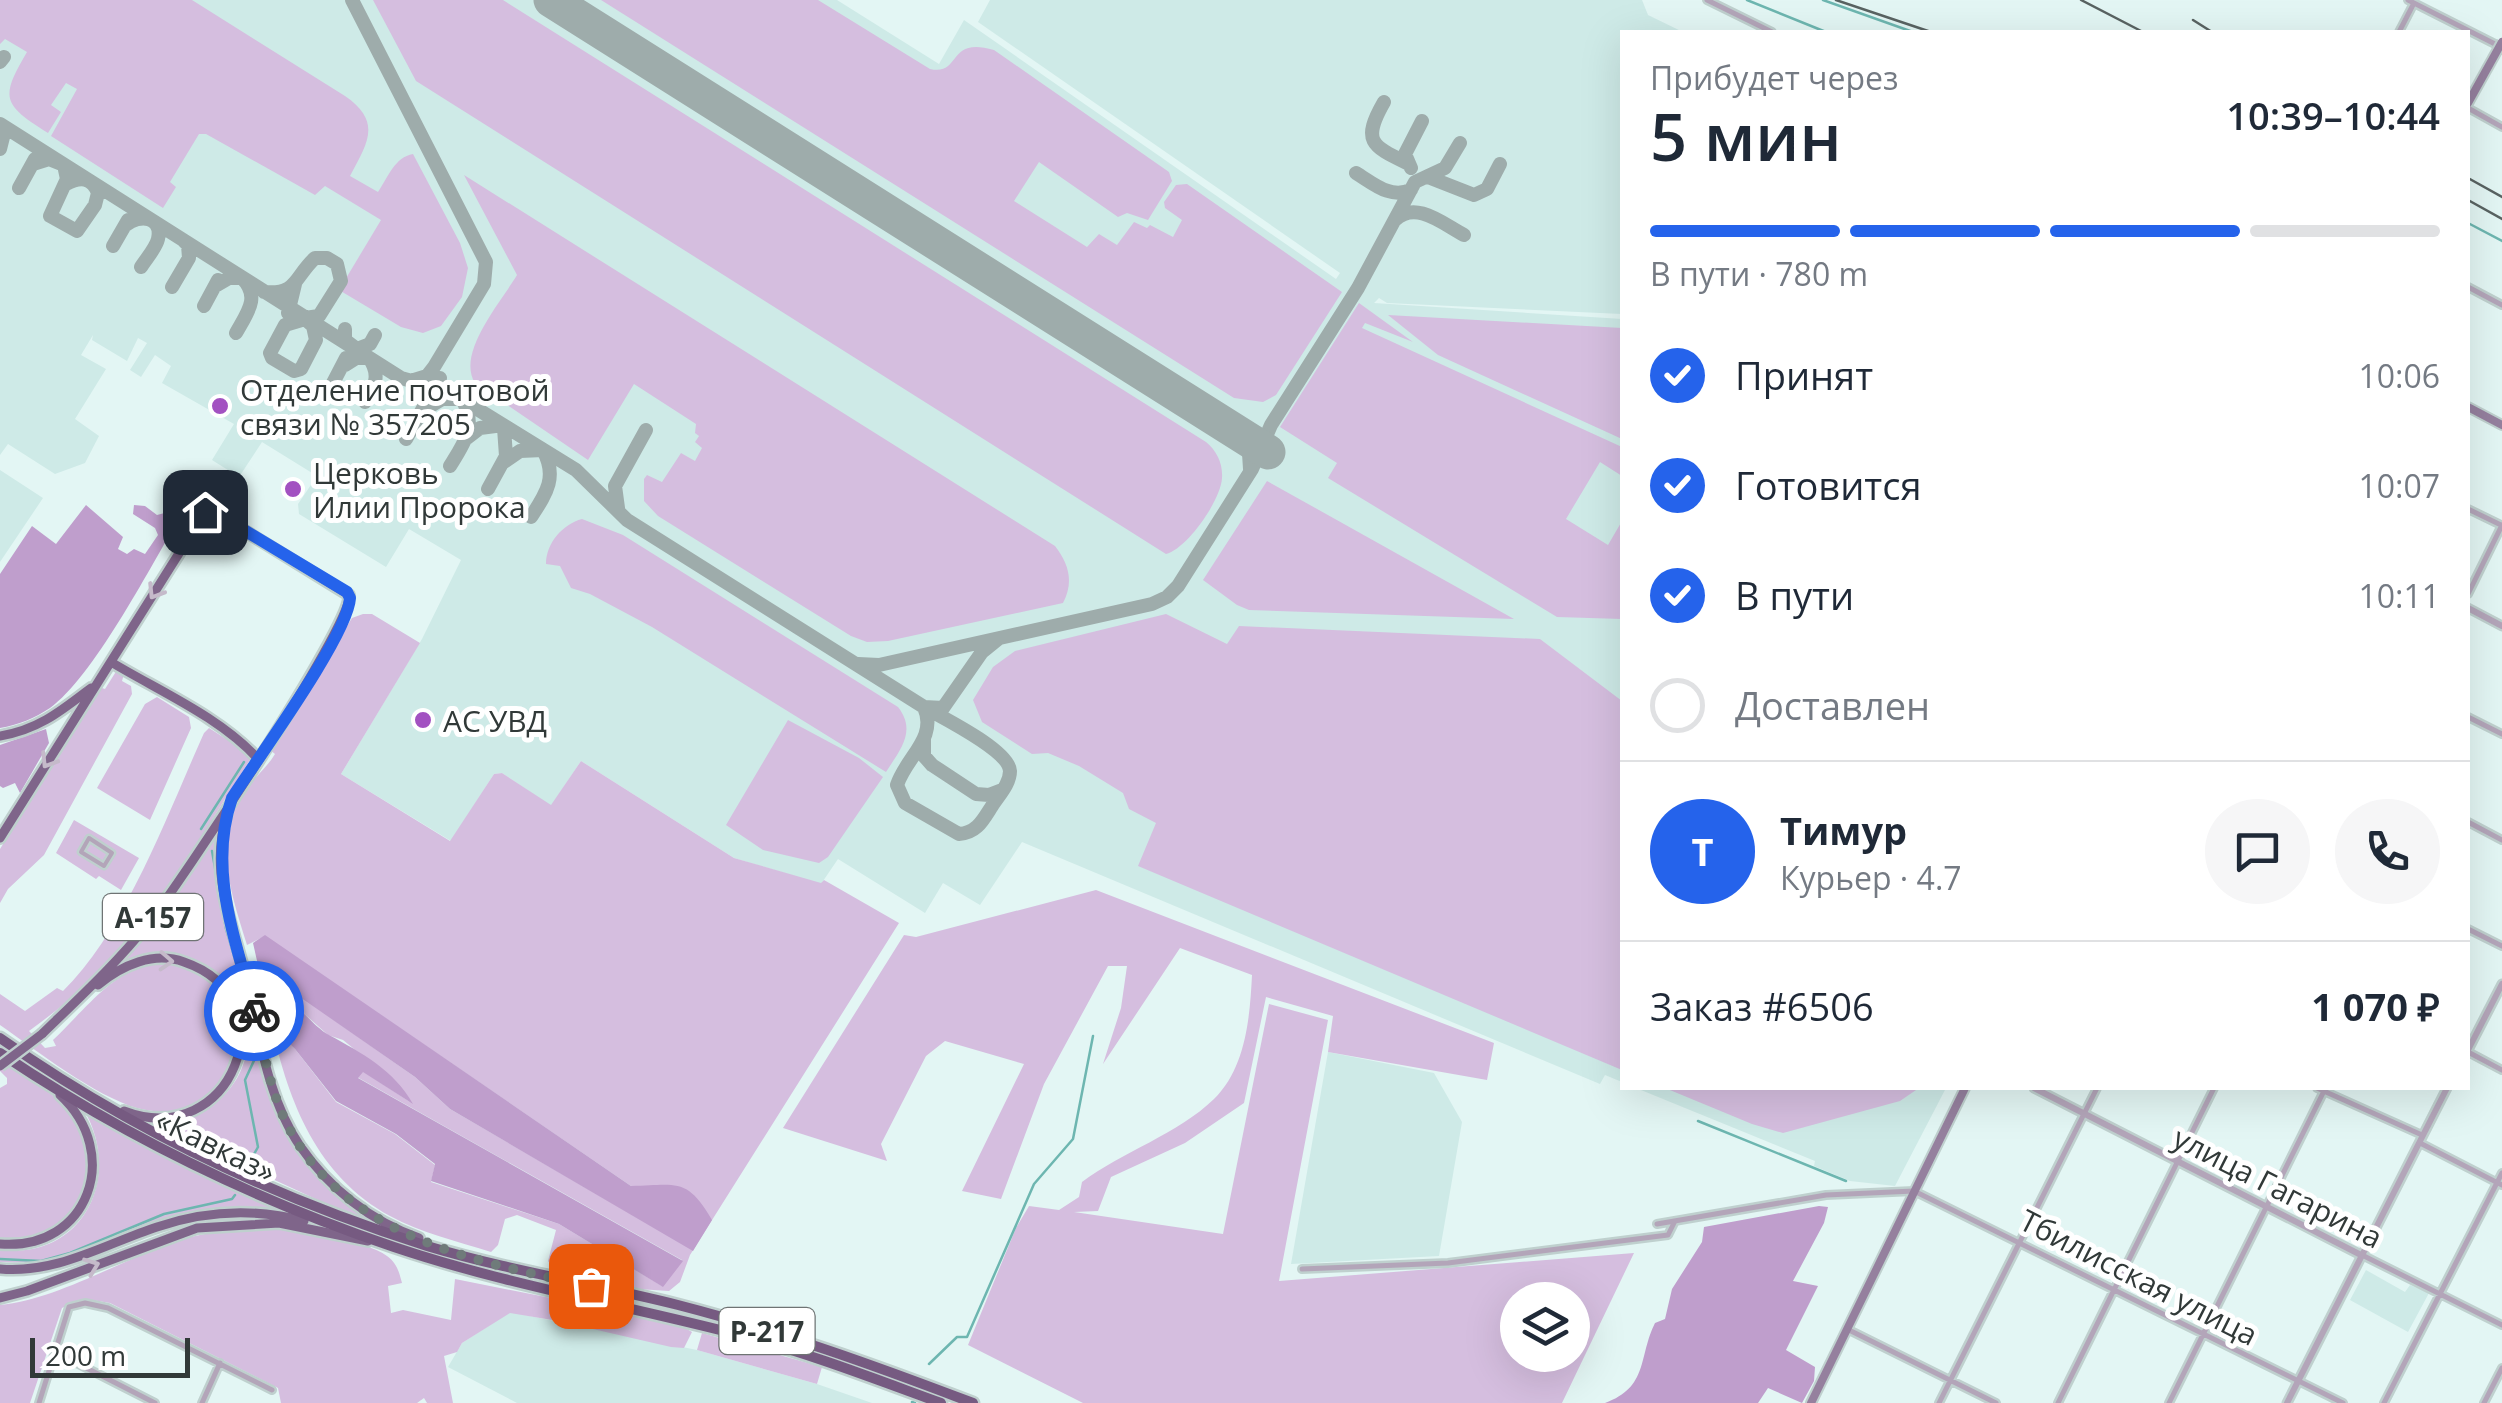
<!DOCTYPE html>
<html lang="ru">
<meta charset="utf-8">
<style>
body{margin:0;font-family:"Open Sans",sans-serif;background:#f6f6f7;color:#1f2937;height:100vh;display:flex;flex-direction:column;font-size:38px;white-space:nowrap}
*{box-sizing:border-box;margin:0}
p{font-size:32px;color:#747a83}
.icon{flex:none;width:55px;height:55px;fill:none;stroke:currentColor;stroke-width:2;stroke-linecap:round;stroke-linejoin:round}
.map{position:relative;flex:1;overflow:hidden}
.side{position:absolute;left:1620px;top:30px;width:850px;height:1060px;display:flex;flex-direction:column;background:#fff;border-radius:0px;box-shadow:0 10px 40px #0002}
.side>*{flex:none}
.fabs{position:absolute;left:1500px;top:1282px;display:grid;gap:20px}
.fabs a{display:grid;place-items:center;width:90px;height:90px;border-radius:50%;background:#fff;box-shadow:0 10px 40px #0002;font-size:50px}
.scale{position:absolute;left:30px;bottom:25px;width:160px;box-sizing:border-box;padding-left:10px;border:5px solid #313938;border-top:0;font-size:28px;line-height:35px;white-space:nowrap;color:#313938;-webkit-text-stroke:8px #fff;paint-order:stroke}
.pin{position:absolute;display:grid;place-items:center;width:85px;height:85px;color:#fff;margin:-42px;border-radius:20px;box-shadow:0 5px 15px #0006}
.courier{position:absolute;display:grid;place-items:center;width:100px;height:100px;margin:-50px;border:8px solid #2563eb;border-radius:50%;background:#fff;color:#222;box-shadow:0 2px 12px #0007}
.headline em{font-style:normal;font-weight:600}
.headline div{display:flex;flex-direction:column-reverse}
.headline{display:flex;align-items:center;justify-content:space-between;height:170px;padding:0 30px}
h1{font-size:65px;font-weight:600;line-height:75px}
.bar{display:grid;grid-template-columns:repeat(4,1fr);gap:15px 10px;align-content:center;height:120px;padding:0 30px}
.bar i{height:12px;border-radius:8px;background:#e0e1e3}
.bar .active{background:#2563eb}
.bar p{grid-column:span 4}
.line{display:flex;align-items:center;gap:25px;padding:0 30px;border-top:2px solid #e0e1e3}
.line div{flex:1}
.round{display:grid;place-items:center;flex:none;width:105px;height:105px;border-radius:52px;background:#f6f6f7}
ol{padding:0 30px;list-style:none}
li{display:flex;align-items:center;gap:30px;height:110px}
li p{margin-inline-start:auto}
li .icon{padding:10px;border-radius:50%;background:#2563eb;color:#fff;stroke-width:4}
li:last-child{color:#747a83}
li i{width:55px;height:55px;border:5px solid #e0e1e3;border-radius:50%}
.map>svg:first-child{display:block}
.built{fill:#ceeae7}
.green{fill:#d5bedf;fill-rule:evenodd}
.forest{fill:#bf9ecc}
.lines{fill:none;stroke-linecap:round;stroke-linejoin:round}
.stream{stroke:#6db6b0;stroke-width:2.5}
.taxiway{stroke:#9eacab;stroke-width:14}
.runway{stroke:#9eacab;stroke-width:35}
.pedestrian-casing{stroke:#bfd0ce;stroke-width:9}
.minor-casing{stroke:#bfd0ce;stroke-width:10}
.tertiary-casing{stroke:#bfd0ce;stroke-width:11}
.secondary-casing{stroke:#bfd0ce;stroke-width:12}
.primary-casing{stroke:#bfd0ce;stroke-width:14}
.trunk-casing{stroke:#bfd0ce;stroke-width:15}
.pedestrian{stroke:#b3a5b9;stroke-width:4}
.minor{stroke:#b3a5b9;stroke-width:5}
.tertiary{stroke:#b3a5b9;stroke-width:6}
.secondary{stroke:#95809e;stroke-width:8}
.primary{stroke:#7f658a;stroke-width:9}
.trunk{stroke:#765a81;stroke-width:10}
.rail{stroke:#596362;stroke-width:2.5}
.secondary-bridge-casing{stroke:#bfd0ce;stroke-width:12;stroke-linecap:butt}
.primary-bridge-casing{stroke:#bfd0ce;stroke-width:14;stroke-linecap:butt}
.secondary-bridge{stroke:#95809e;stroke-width:8}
.primary-bridge{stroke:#7f658a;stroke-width:9}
.oneway{stroke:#c5baca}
.done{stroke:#6f7b7a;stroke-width:10;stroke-dasharray:0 18}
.route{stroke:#2563eb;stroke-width:12}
.poi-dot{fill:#a251c1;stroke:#fff;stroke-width:4}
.labels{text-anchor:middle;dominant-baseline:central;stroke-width:10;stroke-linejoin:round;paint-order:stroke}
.shield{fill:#fff;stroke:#6f7474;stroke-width:2.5}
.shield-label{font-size:28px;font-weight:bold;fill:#313938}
.poi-label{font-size:30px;fill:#313938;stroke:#fff;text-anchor:start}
.street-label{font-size:30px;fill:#313938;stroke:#fff}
</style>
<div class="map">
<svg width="2502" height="1403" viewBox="0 0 2502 1403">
<rect width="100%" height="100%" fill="#e3f6f4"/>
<!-- built -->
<path class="built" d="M0,0h837l102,64 25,-44 372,259 4,-6 -362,-251 12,-22h652l6,15 35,17h-61v282l-235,-11 -8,-5 -5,5 248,16v763l-17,-7 -5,9 -578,-242 -42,63 -37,-22 -18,30 -87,-54 -17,25 -87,-26 -153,-97 -30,45 -49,-33 -8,1 -43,67 -110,-67 81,-135 39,-79 -52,-31 -23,38 -87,-53 -1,-10 19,-28 -55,-34 -23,35 -27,-17 22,-36 -72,-41 9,-17 -16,-11 -14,22 -11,-7 17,-27 -9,-5 -11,23 -35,-21 1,-5 -12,20 25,14 -31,50 24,17 -14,27 -30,11 -47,-30 -8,11z
M0,470l43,28 -43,64z
M1328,1052l106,21 28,49 -23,134 -148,8z
M1636,1088h310l-51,98 -45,-5 -36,-15 1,-5z
M2366,1270l39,22 5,-7 19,8 -21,39 -58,-32z
M510,1312l187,38 120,34 55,19h-355l-69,-36 14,-24z"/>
<!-- green -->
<path class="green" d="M0,0h192l153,96c38,26 22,48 5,80l28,16c10,-15 17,-35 35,-38l47,89 8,25 -6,29 -21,29 -18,7 -22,-6 -62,-37 42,-70 -56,-34 -10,9 -109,-61h-7l-29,48 6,5 -13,21 -112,-72 26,-47 -11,-6 -15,22 10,7 -13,21c-46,-29 -48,-35 -21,-81l-22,-13 -5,5z
M373,0h130l703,442c11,9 17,22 16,36 -1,22 -35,71 -56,76l-750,-473z
M601,0h217l112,69c32,7 16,-33 64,-19l175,122 3,9 -24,39 -21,-7 -9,4 -79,-55 -25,39 73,46 12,-13 18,11 17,-23 13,6 3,-3 23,12 9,-17 -17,-12 -1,-6 12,-17 11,-1 155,108 -66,103 -13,7 -29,-4z
M464,175l591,371c14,18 19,36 8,57l-175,38 -21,1 -16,-6 -193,-120 -14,-15v-22l3,-4 15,7 19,-29 14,8 7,-13 -7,-6 4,-6 -4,-3 1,-9 -62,-40 -46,76 -113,-77c-19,-30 26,-81 42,-108z
M1359,303l54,39 -48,-19 -3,5 260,119v29l-22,-14 -34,57 42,26 14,-24v98l-65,-2 -229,-139 9,-15 -57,-36z
M1388,315l234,13v111l-184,-84z
M1267,481l247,138 -265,-9 -12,-5 -34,-25z
M582,519l41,16 275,172c19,24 2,43 -12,65l-234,-145 -62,-33 -19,-6 -11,-22 -14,-2c0,-21 17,-40 36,-45z
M363,614h9l48,29 -79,131 109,67 44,-67 8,-1 49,32 30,-44 153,97 87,25 3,-3 75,43 -209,332 -10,27 -11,9 -31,-2 -83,-18 -7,-10 8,-31 -39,-15 -12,4 -7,26 -7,7c-34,-11 -70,-19 -101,-36 -73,-40 -101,-113 -118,-189l23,22 41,53 59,32 40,31 -4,17 128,42 103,62 20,-26 -325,-183 6,-6 47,31 -46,-45 -21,-17 -15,-5 -29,-26 -2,-15 118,83 35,32 243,141 -62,-64 -366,-250 -18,9c-16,-52 -39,-115 4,-162 9,-11 16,-16 24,-29l-5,-4 82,-132z
M1166,614l61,30 12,-18 301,13 82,62v369l-484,-204 18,-43 -27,-14 -6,-16 -44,-27 -31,-13 -16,1 -50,-32 -9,-22 20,-33 22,-16z
M117,670l7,4 -2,7 9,5 1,8 -88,161 -36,34 -8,14v-54l99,-162 6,2z
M157,697l32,20 2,11 -41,92 -53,-32 48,-84z
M788,720l71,38 24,19 -55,80 -9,6 -56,-13 -37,-25z
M209,728l39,25 2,7c-44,67 -84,141 -138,199 -25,28 -53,50 -83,72l16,17 11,-2 -3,-6c26,-24 54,-62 88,-73 22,-8 46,-3 64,11 69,53 15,153 -68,130 -42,-12 -100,-57 -137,-83v-31l25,17 32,-23 6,3c62,-60 105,-178 141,-258z
M74,820l65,38 -18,32 -22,-14 -3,3 -40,-26z
M218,827v46l71,262 89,89 -45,-17 -188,-87c128,9 135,-149 29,-166 -22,-4 -39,9 -59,11z
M1096,890l398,153 -7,37 -159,-28 5,-36 -67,-19 -22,106 -59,40 -74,34 -13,34 -24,1 149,22 46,-230 59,16 -49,261 355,-28 -72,150h-479l-115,-58 48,-117 13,-22 30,4 20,-13 3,-15c40,-30 96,-48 132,-83 32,-31 36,-83 38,-124l-72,-27 -77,116 18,-56 6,-42h-19l-64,118 -43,115 -39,-8 62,-127 -79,-23 -19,15 -45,88 6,17 -104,-33 121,-193 12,2zM1572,1300v55h-54v-55z
M0,1061c26,17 62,35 79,61 9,15 10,27 10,44 -3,52 -39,75 -89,72v-150l7,-4v-6l-7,-7z
M1665,1088h254l-19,13 -117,32 -31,-9z
M84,1110l202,101c-59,-8 -103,2 -159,21 -53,18 -68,33 -127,30v-12c83,10 123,-73 84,-140z
M270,1228c27,2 96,12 117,28 10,7 12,16 15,27l-14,3 3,27 12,-3 48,10 4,-41 96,19 9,14 -8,8 -42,-7 -48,30 -5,9 -13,4 9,47h-26l-3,-5 -7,5h-136l-3,-15 -168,-85c-19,-4 -31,-5 -48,5l-32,95h-30v-98c56,-5 123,-46 177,-64 30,-10 61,-11 93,-13z
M574,1303l102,20 16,9 -8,16 -13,-1 -100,-23 -7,-5 4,-13z
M702,1333l120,34 -5,17 -120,-34z"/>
<!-- forest -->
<path class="forest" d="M86,505l37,32 -5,12 9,5 7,-5 11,5 13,-19 -3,-7 -22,-14 1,-9 11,1 12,9 15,-4 5,11c-29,49 -84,155 -127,186 -15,10 -32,17 -50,20v-154l32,-48 24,18z
M46,729l3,14 -29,50 -5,-10 -12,5 -3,-2v-41z
M265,935l366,251c46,-1 56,-9 81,34l-19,31 -243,-142 -35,-32 -118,-82 2,14c9,8 19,20 30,26 33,18 65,35 84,69l-50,-32 -5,6 325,183 -20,26 -104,-63 -128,-43 4,-17 -39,-30 -60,-33 -41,-52 -23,-22 -19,-84z
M1819,1206l9,1 -4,16 -31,58 25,5 -32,64 29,17 -1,14 -12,22 -34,-15 -10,15h-153c44,-16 33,-46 50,-80l10,-4 7,-30 30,-47 2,-15z"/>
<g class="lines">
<!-- stream -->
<path class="stream" d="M1747,0l79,32
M1823,0l90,32
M2468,223l34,18
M201,829l43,-67
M212,851l14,78 17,57
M1698,1121l148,60
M248,1165l10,-18 -13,-67 13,-28
M0,1259l41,2 29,-8 94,-39 68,-15 3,-4
M929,1364l28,-27h10l67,-153 39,-45 20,-103
M912,1402l3,1"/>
<!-- taxiway -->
<path class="taxiway" d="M352,0l134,262 -2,22 -50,83 -7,9 -13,4
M0,62l4,-5
M1384,102c-23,40 -12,44 25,62
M0,124l401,254 47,13 128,79 51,50 297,187c19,11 85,43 86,64 0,13 -11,24 -18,35 -9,14 -15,27 -33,28l-54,-31 -8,-18c9,-28 41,-47 27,-78l19,1 39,-56 16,-13
M0,126l4,7 -4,16
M33,164l16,-5 15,6 3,14 -17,37 27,15 18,-26 3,-12c-6,-17 -19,-16 -32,-9
M1411,168l-6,-14 17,-33
M1356,173c18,11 34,26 55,17
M1428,177l46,18 13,-6 13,-25
M19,188l16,-29
M1395,220c21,-20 48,4 69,15
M126,225c13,-11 37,-9 32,14 -2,9 -12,20 -17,28
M113,246l15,-26
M217,285l12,-7h13c19,19 5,35 -6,55
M172,287l17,-29 -1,-13 -4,-4
M264,292c34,3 30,-15 51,-34h12l10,6
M204,306l14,-26
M288,313l7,-29
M305,318l14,-2 22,-35 -4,-17
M305,319l8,7 3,14 -15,29 -7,2 -22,-13 -2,-5 15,-28z
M345,329v11l12,9 13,-5 5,-9
M345,365l11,-7h13c12,17 6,28 -4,44
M440,378l-16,32 18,-11h20c15,27 3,43 -12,67
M333,383l13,-25
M1237,432l12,21 1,16
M467,438l13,-10 23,-3 1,3 2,28 -18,33
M406,439l20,-36
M504,462l16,-11 23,-1c15,27 3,44 -12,67
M618,508l-3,-22 31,-56
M858,664l21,1 273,-61 15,-7 11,-11 74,-117 19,-44 87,-137 57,-106 30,-14 15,-25
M924,739v17l8,9 44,29 13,1 13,-5"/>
<!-- runway -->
<path class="runway" d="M551,0l717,452"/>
<!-- pedestrian casing -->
<g class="pedestrian-casing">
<path id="pedestrian" d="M89,838l23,15 -8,13 -23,-14z"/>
</g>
<!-- minor casing -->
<g class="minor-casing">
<path id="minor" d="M1707,0l65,32
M2408,0l91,46
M2399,32l15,-29
M2468,108l34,19
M2468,287l34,18
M2468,509l33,16
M2468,594l34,-69
M2468,717l34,17
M2468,822l34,18
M2468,929l34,17
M2468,1052l34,18
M2317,1088l105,47
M2420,1143l82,42
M1657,1224l169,-29 88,-4 429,212
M2362,1255l140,70
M1302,1269l146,-6 220,-28 7,-14
M1847,1329l149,74
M55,1352l100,51
M39,1403l30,-96 16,-4 23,5 164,82
M202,1403l18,-40
M1939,1403l158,-315
M2058,1403l156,-315
M2169,1403l155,-312
M2384,1403l118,-230
M2484,1403l18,-35"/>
</g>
<!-- tertiary casing -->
<g class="tertiary-casing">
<path id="tertiary" d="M2468,608l34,18
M2468,1050l34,-66
M2034,1088l327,167
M2287,1403l160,-315"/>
</g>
<!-- secondary casing -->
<g class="secondary-casing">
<path id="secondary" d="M2468,407l34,18
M1811,1403l154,-315"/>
</g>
<!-- primary casing -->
<g class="primary-casing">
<path id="primary" d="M111,662c48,29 109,55 147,97
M0,736c38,-6 61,-25 91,-48
M227,813c-6,20 -8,40 -6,61 3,33 15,65 23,97 14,57 22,125 56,175 29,42 70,75 119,92
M0,838l205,-326h9l135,83c4,30 -171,291 -201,329 -32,40 -70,75 -106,110
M98,985c24,-20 56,-34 86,-23 108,37 47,190 -60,149
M0,1244c89,7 123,-91 60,-149
M0,1269c57,5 105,-25 157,-42 50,-17 97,-19 147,-6
M0,1298l27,-7 170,-63 82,-5 89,18"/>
</g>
<!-- trunk casing -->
<g class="trunk-casing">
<path id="trunk" d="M0,1038c131,92 275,160 427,208 83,25 168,38 251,59 101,26 198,61 295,98
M0,1053c122,82 255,147 394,194 113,38 231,58 346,88 68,18 135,44 201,68"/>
</g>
<!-- pedestrian -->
<use href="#pedestrian" class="pedestrian"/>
<!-- minor -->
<use href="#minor" class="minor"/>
<!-- tertiary -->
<use href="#tertiary" class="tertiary"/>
<!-- secondary -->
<use href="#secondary" class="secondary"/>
<!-- primary -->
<use href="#primary" class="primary"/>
<!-- trunk -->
<use href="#trunk" class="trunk"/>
<!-- rail -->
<path class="rail" d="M1836,0l95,32
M2081,0l62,32
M2193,20l19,12
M2468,178l34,19
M2468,200l34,19"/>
<!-- secondary-bridge casing -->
<g class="secondary-bridge-casing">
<path id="secondary-bridge" d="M2468,103l34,-61"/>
</g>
<!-- primary-bridge casing -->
<g class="primary-bridge-casing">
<path id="primary-bridge" d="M0,1066l42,-32"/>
</g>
<!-- secondary-bridge -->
<use href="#secondary-bridge" class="secondary-bridge"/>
<!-- primary-bridge -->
<use href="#primary-bridge" class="primary-bridge"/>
</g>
<!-- one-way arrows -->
<defs><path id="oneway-chevron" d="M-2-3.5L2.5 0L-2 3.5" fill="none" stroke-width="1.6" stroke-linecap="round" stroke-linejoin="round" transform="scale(2.5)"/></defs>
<g class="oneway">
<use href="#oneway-chevron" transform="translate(155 592) rotate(122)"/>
<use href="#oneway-chevron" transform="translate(48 761) rotate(122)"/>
<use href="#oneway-chevron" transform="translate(166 961) rotate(3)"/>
<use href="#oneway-chevron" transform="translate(92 1266) rotate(-21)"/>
</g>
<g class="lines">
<!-- done -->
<path class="done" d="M254,1011c10,39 16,82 35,117 58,110 191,135 302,158"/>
<!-- route -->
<path class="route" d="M205,512h9l133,80 3,6c-2,37 -93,161 -118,200 -25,72 4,142 22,213"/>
</g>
<!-- markers -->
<g class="poi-dot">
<circle cx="220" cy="406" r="10"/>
<circle cx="293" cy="489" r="10"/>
<circle cx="423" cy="720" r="10"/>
</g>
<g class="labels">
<!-- shield labels -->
<g class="shield">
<rect x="103" y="894" width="100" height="46" rx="8"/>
<rect x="719.5" y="1308" width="95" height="46" rx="8"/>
</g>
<g class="shield-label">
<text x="153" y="917">А-157</text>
<text x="767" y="1331">Р-217</text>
</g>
<!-- poi labels -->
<g class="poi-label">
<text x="240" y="389">Отделение почтовой<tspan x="240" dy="34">связи № 357205</tspan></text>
<text x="313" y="472">Церковь<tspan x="313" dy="34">Илии Пророка</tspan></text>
<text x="443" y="720">АС УВД</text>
</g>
<!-- street labels -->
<g class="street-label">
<text transform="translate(216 1145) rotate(26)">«Кавказ»</text>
<text transform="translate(2278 1187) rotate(27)">улица Гагарина</text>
<text transform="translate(2139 1277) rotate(27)">Тбилисская улица</text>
</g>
</g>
</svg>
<div class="fabs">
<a><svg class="icon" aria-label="layers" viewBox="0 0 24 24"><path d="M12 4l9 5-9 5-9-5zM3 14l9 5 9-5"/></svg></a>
</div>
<div class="scale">200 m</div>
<div class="pin" style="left:591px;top:1286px;background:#ea580c"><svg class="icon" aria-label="bag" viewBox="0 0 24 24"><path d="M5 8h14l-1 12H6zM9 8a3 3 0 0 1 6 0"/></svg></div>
<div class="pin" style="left:205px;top:512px;background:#1f2937"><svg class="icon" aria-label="home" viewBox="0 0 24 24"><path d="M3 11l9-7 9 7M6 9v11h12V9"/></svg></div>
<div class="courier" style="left:254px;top:1011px"><svg class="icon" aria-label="bike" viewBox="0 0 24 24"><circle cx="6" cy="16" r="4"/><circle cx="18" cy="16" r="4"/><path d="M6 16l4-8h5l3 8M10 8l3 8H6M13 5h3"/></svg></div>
<section class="side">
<div class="headline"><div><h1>5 мин</h1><p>Прибудет через</p></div><em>10:39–10:44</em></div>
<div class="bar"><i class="active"></i><i class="active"></i><i class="active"></i><i></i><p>В пути · 780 m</p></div>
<ol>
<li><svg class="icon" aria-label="check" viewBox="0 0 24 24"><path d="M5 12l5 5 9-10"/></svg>Принят<p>10:06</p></li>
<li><svg class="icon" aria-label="check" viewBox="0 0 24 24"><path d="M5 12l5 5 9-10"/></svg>Готовится<p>10:07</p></li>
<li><svg class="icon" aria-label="check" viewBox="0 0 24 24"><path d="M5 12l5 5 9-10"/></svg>В пути<p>10:11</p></li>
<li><i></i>Доставлен</li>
</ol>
<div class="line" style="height:180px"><b class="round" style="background:#2563eb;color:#fff">Т</b><div><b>Тимур</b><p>Курьер · 4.7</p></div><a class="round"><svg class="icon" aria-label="chat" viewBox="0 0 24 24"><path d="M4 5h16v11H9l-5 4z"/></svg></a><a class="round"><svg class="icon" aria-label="phone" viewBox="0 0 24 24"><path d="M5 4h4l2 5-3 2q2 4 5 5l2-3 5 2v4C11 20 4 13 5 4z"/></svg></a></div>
<div class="line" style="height:130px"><div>Заказ #6506</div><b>1 070 ₽</b></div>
</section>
</div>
